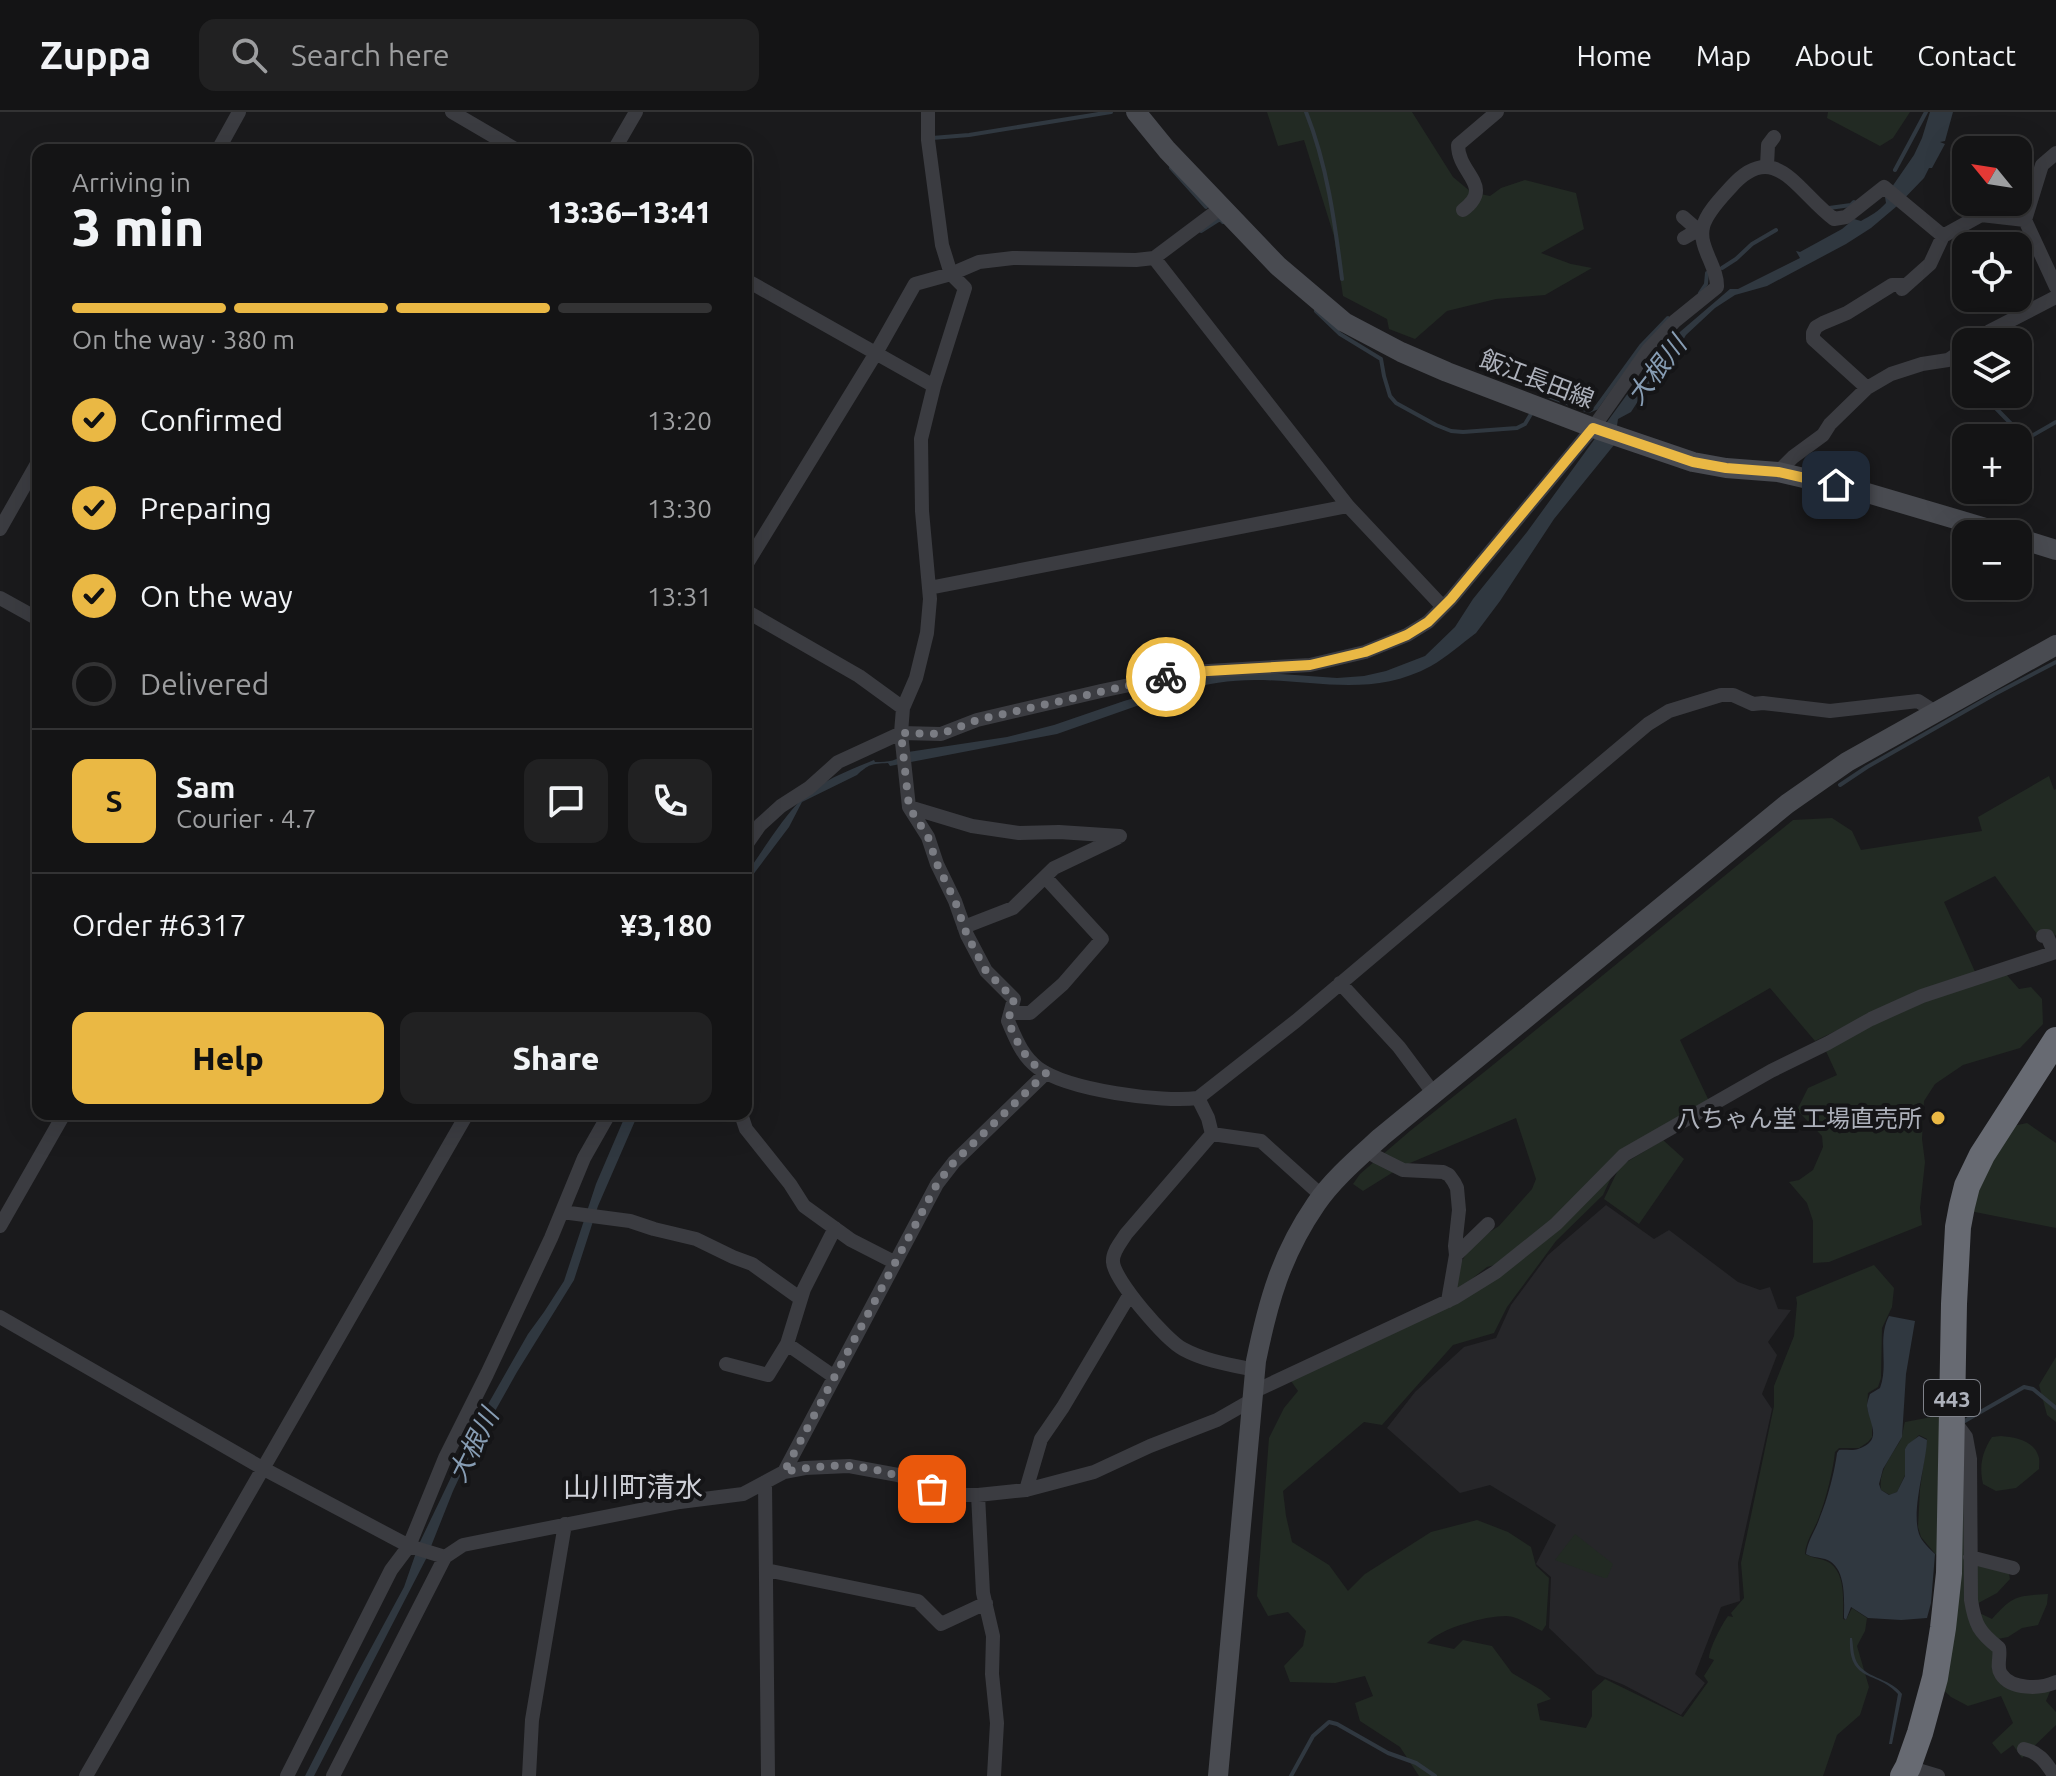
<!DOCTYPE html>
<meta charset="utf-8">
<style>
body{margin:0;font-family:Ubuntu,"Noto Sans JP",sans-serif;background:#212122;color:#f1f3f6;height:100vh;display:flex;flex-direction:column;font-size:30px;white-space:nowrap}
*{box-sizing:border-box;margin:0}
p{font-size:26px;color:#9d9ea0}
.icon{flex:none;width:44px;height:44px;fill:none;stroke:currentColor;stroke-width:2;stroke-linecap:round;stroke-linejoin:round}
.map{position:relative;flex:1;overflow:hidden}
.drawer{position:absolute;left:32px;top:32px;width:720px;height:976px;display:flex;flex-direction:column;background:#141415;border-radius:16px;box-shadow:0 8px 32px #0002,0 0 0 2px #333334}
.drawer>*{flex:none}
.needle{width:52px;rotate:300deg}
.tools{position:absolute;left:1952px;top:24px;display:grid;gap:16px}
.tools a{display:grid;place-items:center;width:80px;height:80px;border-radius:16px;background:#141415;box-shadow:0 8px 32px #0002,0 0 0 2px #333334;font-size:40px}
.pin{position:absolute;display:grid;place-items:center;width:68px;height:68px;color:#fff;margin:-34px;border-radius:16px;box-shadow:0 4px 12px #0006}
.courier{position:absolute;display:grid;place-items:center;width:80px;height:80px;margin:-40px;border:6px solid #eab844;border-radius:50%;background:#fff;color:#222;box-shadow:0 2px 10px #0007}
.overview em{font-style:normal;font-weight:800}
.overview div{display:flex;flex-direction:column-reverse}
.overview{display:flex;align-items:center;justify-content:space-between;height:136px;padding:0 40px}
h1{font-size:52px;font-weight:800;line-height:60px}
.bar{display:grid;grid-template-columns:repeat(4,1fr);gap:12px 8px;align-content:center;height:96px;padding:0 40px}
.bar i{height:10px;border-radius:6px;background:#333334}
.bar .selected{background:#eab844}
.bar p{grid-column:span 4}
.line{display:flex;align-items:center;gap:20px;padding:0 40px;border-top:2px solid #333334}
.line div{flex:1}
.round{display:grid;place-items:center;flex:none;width:84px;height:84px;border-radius:16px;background:#212122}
ol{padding:0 40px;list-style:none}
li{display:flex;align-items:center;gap:24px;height:88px}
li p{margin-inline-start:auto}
li .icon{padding:8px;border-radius:50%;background:#eab844;color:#111;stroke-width:4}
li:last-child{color:#9d9ea0}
li i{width:44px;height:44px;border:4px solid #333334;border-radius:50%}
.primary-button{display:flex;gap:16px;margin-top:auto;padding:16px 40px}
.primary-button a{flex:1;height:92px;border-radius:16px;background:#eab844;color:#111;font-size:32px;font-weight:800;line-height:92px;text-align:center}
.primary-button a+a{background:#212122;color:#f1f3f6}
header{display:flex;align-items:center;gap:48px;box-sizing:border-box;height:112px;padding:0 40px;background:#141415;border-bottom:2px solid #333334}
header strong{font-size:38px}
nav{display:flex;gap:44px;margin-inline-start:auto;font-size:28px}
.search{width:560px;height:72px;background:#212122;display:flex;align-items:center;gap:20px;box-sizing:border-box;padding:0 28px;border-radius:16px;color:#9d9ea0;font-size:30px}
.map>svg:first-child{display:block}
.built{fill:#262629}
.green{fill:#222a23}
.water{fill:#303840}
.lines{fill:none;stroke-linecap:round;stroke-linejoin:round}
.stream{stroke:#303840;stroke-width:4}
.street{stroke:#3b3c41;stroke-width:14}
.secondary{stroke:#494b51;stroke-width:20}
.highway{stroke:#676a72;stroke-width:26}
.done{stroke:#7a7c83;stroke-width:8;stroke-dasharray:0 14.4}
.route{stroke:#eab844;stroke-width:10}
.poi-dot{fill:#eab844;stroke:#151517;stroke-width:3}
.labels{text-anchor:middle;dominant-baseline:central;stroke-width:8;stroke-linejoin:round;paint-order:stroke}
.shield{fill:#151517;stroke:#7f828a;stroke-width:2}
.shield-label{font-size:22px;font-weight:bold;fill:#adb1bb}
.street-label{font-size:24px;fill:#adb1bb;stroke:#151517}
.poi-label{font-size:24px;fill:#adb1bb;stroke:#151517;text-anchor:end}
.water-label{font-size:26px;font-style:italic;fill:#879db4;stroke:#151517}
.quarter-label{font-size:28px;fill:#ced0d7;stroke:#151517}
</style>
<header>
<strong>Zuppa</strong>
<div class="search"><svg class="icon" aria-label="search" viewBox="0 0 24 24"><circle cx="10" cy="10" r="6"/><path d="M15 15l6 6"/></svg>Search here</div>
<nav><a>Home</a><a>Map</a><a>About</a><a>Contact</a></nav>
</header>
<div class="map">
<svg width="2056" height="1664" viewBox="0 0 2056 1664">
<rect width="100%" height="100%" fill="#1a1a1c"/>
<!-- built -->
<path class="built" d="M1606,1093l48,34 15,-9 69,52 22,8 10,-3 8,22 13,1 -23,32 9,13 -15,39 10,15 -34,154 2,38 -19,6 -26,67 10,9 -24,32 -57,-30 -27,-11 -48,-46 2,-51 -15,-13 20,-39 -66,-40 -30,8 -73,-65 28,-36 49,-45 32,-9 15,-33 37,-50z"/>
<!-- green -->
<path class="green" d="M1267,0h145l41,65 18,15 19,4 11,-8 24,-8 51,13 8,36 -43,24 30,11 21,4 -47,27 -49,4 -49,12 -32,28 -26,-10 -2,-10 -44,-23 -9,-60 -30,-96 -26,6z
M1828,0h82l-17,26 -13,8 -53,-28z
M2049,664l5,14 2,-1v146l-14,6 -47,-65 -51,26 32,72 -83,29 -78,38 -45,-53 -90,52 29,61 -94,55 -48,51 -68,57 -12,3 -32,25 5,-28 13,-21 26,-17 33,-37 4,-10 -20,-61 -113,48 -40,25 -10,-7 7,-10 50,-43 78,-62 305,-249 39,-2 20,13 9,19 121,-19 -4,-14z
M2005,861l14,16 12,-2 11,12 1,25 -23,24 -57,17 -28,19 -11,17 -2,38 3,23 -5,46 2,17 -93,37 -16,1v-42l-6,-18 -18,-21 10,-2 14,-10 10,-23 -1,-11 -25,-26 11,-22 29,-13 -12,-26 62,-34z
M2027,1011l29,20v85l-86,-17 10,-33 33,-52z
M1663,1028l21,19 -45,65 -35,-25 16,-33z
M1616,1055l-13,28 -47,46 -49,66 -13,26 -41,12 -71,80 -18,-3 -81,69 3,25 6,26 37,23 19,26 17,-17 66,-42 46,-12 31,12 23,15 5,19 13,12 -3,47 -4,6c-10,-5 -25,-15 -36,-15 -21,0 -65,12 -79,27l27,6 9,-9 29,6 20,27 29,17 10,9 -14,5 3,16 46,8 6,-12v-25l13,-12 78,38 25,-35 -4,-6 10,-16 -5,-2c0,-9 13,-34 19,-42l5,1 -2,-4 13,-15 -3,-35 33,-157v-20l20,-50 3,-33 -1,-6 78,-32 20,23 -2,19 -10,21 -1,50 -3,9 -10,6 -1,15 5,14v15l-4,5 -9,6h-20l-4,4c-2,19 -9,47 -16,65 -5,14 -13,23 -14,37 8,5 18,4 25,9 16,12 13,38 13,56l3,1 6,-12 15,10 -2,13 -8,15 12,41 -9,28 -23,20 -14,41h-404l-19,-29 -40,-26 -5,-18 18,-7 -8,-20 -30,7 -45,-1 -6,-16 19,-20 3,-15 -18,-19 -20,4 -11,-20 12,-158 15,-30 14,-17 -7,-10 163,-79z
M2056,1245v65l-9,-7 -8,-30z
M1937,1304l5,2 -5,138 -16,-19 -3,-10 2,-38 7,-50 -8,-4 -14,14v26l-8,17 -7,3 -9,-5c-3,-19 10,-33 19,-49 3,-6 3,-13 5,-19z
M2001,1324c13,1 32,4 37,19 2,4 1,10 1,14l-23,19 -20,3 -13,-7c-4,-18 -1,-32 9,-47z
M1961,1337l7,103 39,12 3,15 -13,14 -28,15 23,11c21,-24 25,-23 56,-25l-1,10 -9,21 -16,3 -14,9 -21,4 8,7 1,25 55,16 -5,12 10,11v13l-34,33 -9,-13 -12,9 -9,-11 21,-20 -12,-27 -33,10 -17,-9 -12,-11z
M1575,1422l38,30 -6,14h-3l-49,-18z"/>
<!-- water -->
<path class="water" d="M1930,0h23l-8,29 -5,1 5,2 -13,24h-3l-5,10 -27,28 -26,22 -25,16 -79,42 -32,9 -20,13 -29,27 -13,23 -29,34 -13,20 -13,7 -4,26 -60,74 -54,82 -24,32c-15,11 -29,24 -45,33 -59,32 -115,14 -176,14 -25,0 -49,4 -73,10l-125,44 -167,32 -2,-3c-17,1 -19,1 -31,12l-55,27 -13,25 -43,57v-10c16,-22 37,-57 56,-75 20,-19 48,-29 72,-39l1,2c14,0 22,-1 33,-10l99,-15 47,-12 70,-24 82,-24 59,-4 72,5 27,-2 22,-5 39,-15 30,-29 18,-28 54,-67 128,-176 26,-25 49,-42h8l62,-31 -4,-7 4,1 42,-23 12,-10 7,2c9,-5 18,-10 25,-18l-1,-6 29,-42 8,-17z
M626,1002h12l-40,92 -24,74 -57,92 -50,89 -14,30 -27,68 -112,217h-9l52,-102 47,-87 15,-43 48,-100 19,-28 1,-10 41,-72 16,-22 20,-31 32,-97z
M1889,1204l26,5 -9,53 -4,63 -19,32 -4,15 2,6 8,5 8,-3 8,-16v-27l3,-5 11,-8 8,4c-1,25 -16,70 -8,94 3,8 10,14 16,20l-4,49 -4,15 -26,2 -33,-2 -17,-11 -5,13 -2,-2c0,-18 3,-52 -19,-59 -7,-2 -12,-1 -19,-5 2,-15 10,-24 14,-37 7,-16 15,-47 17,-64l2,-3c6,-1 13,1 19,-1 26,-8 11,-26 9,-43 0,-3 2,-9 3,-12l10,-6c9,-24 -3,-49 9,-72z
M1850,1526h2c1,6 1,14 3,20 7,21 35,19 47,36l-10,50h-3l9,-50c-21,-24 -50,-10 -48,-56z"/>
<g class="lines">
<!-- stream -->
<path class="stream" d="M1306,0c21,52 29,111 36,167
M932,26l37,-3 142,-23
M1171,56l35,39
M1895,58l31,-58
M1829,96l22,-3 3,-3
M1201,119l19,-12 3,3
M1722,156l14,-9 16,-15 24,-14
M1700,181l6,-9 1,-11
M1316,199l24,23 41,25 3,17 6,20 6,7 40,22 15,6 12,1 54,-4 8,-4 6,-10
M1954,253l12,12
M1982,282l42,43 4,1 28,-16
M1548,284l41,15 7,-3 45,-62 27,-28
M1840,673l27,-18 128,-73 61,-32
M1963,1310l61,-35 9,2 23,19
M1291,1664l22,-40 16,-14 8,2 51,29 28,10 19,13"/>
<!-- street -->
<path class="street" d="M452,0l65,38
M928,0v28l14,105 9,29 14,14 -31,98 -13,53 1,72 8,88 -3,34 -11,45 -13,30 -2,25 8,74 19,30 9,27 18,37 12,34 19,36 28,28 -6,22c8,18 14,35 30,47 30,22 124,35 160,30l98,-77 352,-297 21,-13 52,-16h12l20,9 10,-1 67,8 88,-10 17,11
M218,38l21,-38
M614,38l22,-38
M2056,41l-14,12 -17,55 31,67
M1767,54l1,-21 6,-8
M1463,98c32,-24 -5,-36 -5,-65l39,-33
M1683,105l15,13
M1684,126l19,-11
M1154,146l194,248 95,101
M746,168l188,106
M1902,177l28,-25 13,-28
M1975,230l15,-11 66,-34
M1867,276l-54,-49v-6l3,-6 7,-4 24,-10 45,-28h14
M1778,360l15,-15 30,-22 7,-11 37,-36 24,-14 31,-10 26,-4 18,-12
M0,417l38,-67
M746,453l130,-212 39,-69 36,-10 28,-12 34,-4 123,2 18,-2 68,-51
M929,476l419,-82
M0,486l38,21
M746,499l113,65 44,32
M909,695l63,19 47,7 40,-1 61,4
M746,733l14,-20 21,-19 28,-18 29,-26 63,-29 40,1 36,-14 124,-29 90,-19 119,-7 55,-13 42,-17 21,-13 23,-23 142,-171 55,-78 27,-29 42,-34c1,-20 -19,-40 -14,-60 3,-14 19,-30 28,-40 44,-50 67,6 103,32l12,-2 38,-30 59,49 38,-21 44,5
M964,815l49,-19 41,-40 63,-30
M2043,824h4l7,16
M1340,871l59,64 35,47
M1010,901h20l33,-29 39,-45 -57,-62
M1198,986l10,20 4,16 -86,100c-5,8 -14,18 -13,28 1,18 53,78 70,87 22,12 48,16 72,21
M741,1002l5,15 44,55 14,22 47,34 43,22
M1212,1022l49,7 61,55
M1375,1044l28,14 40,2 6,3 5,7 3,6 2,22 -4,36 1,9 -8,46
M562,1100l68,9 24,8 42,10 37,18 19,7 49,35
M0,1114l64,-112
M1456,1143l32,-31
M0,1205l264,152 145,77 36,11
M726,1252l42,11 19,-31
M833,1264l-46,-32 17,-55 31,-61
M1253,1280l201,-94 42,-26 60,-48 68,-69 147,-84 57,-28 43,-24 51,-23 134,-44
M1955,1310l11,15 4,22 1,141c4,25 8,32 28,48 2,8 -3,19 2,26 10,16 40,15 55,8
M784,1360l153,-288 17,-22 92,-89
M765,1370l3,294
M1026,1378l15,-51 22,-32 67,-113
M978,1383l5,98 10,43 -1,38 5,49 -3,53
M1970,1445l43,11
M766,1458l152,31 23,23 45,-21
M2024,1637c14,3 21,12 28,23
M1908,1655l30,9
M86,1664l381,-662
M287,1664l104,-206 18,-24 36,-88 42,-84 64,-136 33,-80 25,-44
M333,1664l112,-219 18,-12 217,-43 63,-8 41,-22 21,-4 44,-2 49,9 34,14 33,6h13l48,-5 68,-18 56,-26 67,-26 35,-20
M529,1664l3,-56 33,-196"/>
<!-- secondary -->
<path class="secondary" d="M1136,0l31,38 111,116 66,56 57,30 46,20 152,58 94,32 33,6 52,4 86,20 142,42
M2018,426l38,12
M1218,1664l38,-415c12,-59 25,-106 60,-157 17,-25 42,-46 65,-67l406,-333 60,-42 209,-117"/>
<!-- highway -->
<path class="highway" d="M1903,1664l5,-9 12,-34 15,-55 8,-50 6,-55 5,-269 4,-77 4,-21 5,-20 15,-31 74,-115"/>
</g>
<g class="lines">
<!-- done -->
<path class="done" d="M932,1377c-27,-11 -56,-22 -85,-23 -21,-1 -43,2 -63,6l153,-288 17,-22 92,-89c-21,-12 -29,-31 -38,-52l6,-22 -28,-28 -19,-36 -12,-34 -18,-37 -9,-27 -19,-30 -8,-74 40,1 36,-14 189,-43"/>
<!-- route -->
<path class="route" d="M1166,565l25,-5 119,-7 55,-13 42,-17 21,-13 23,-23 142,-171 100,34 33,6 52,4 58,13"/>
</g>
<!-- markers -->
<circle class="poi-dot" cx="1938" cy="1006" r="8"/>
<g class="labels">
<!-- shield labels -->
<rect class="shield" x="1924" y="1268" width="56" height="36" rx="6"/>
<g class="shield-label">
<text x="1952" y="1286">443</text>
</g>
<!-- street labels -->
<g class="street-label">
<text transform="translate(1537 267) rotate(21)">飯江長田線</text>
</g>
<!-- poi labels -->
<g class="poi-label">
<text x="1922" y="1006">八ちゃん堂 工場直売所</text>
</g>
<!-- water labels -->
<g class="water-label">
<text transform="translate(1656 258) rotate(-52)">大根川</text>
<text transform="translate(473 1333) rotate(-63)">大根川</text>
</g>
<!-- quarter labels -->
<g class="quarter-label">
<text x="633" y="1374">山川町清水</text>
</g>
</g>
</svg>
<div class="tools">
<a><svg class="needle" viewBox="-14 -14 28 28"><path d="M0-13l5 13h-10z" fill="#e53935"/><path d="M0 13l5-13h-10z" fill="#9d9ea0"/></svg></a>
<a><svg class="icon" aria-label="locate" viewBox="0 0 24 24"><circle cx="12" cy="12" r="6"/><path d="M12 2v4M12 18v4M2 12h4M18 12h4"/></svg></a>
<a><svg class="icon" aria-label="layers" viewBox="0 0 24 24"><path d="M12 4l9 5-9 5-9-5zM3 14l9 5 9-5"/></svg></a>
<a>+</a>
<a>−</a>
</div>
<div class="pin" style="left:932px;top:1377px;background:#ea580c"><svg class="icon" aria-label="bag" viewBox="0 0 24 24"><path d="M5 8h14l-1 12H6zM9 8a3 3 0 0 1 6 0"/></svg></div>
<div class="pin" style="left:1836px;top:373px;background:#1f2937"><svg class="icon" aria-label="home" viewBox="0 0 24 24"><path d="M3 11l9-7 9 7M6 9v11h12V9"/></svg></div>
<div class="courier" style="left:1166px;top:565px"><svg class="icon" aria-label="bike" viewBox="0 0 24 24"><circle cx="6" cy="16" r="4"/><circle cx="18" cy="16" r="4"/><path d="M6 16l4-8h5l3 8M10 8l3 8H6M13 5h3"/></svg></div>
<section class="drawer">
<div class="overview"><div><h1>3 min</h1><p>Arriving in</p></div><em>13:36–13:41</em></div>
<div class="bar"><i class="selected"></i><i class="selected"></i><i class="selected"></i><i></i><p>On the way · 380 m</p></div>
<ol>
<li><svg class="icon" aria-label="check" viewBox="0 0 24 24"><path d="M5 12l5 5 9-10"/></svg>Confirmed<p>13:20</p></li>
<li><svg class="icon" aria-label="check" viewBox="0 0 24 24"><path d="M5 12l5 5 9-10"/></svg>Preparing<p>13:30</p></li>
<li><svg class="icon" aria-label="check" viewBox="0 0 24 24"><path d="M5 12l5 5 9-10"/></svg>On the way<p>13:31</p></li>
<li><i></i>Delivered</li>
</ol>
<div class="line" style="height:144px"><b class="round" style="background:#eab844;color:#111">S</b><div><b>Sam</b><p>Courier · 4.7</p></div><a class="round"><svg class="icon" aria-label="chat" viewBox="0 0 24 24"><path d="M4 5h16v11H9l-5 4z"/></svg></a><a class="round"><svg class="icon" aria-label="phone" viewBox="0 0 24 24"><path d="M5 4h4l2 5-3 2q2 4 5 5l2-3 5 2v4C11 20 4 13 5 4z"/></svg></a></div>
<div class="line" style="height:104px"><div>Order #6317</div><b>¥3,180</b></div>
<div class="primary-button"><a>Help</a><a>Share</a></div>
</section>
</div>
